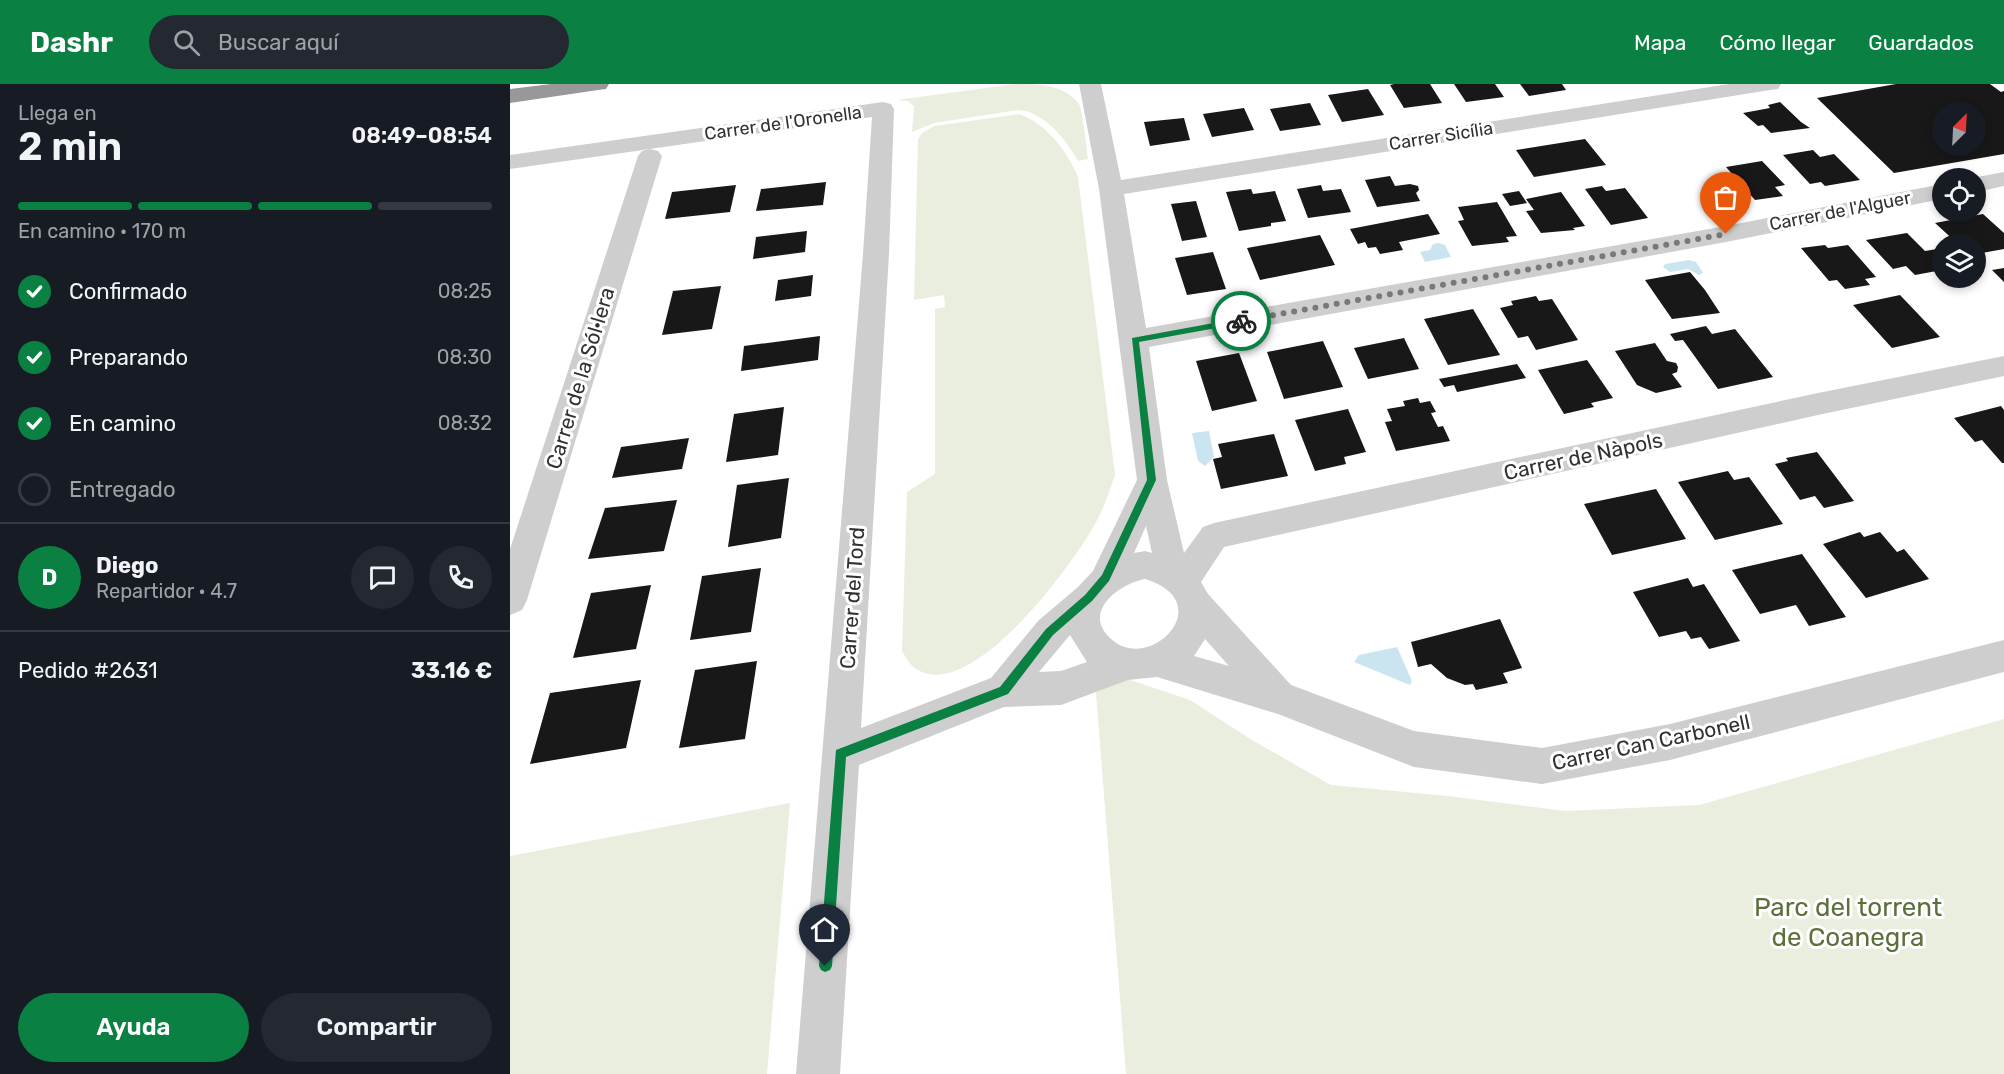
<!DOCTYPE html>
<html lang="es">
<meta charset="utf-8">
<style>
body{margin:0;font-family:Rubik,sans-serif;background:#242831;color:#f1f3f6;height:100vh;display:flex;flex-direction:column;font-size:22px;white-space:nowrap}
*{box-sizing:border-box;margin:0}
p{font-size:20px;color:#9ea1a6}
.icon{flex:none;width:33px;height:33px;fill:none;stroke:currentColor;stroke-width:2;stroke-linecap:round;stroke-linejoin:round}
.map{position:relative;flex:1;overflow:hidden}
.details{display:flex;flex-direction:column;background:#171b24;width:510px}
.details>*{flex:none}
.needle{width:39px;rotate:24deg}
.fabs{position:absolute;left:1422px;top:18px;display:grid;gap:12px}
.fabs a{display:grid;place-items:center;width:54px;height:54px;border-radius:50%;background:#171b24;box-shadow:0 3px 9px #0003;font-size:30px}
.pin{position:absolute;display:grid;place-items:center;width:51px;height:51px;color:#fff;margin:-62px -26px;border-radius:50% 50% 50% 0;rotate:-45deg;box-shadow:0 0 6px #0007}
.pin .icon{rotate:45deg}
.courier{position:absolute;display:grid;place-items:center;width:60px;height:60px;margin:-30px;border:4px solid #0b8043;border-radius:50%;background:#fff;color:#222;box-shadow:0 2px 8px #0007}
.headline em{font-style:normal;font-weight:600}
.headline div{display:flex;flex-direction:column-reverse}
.headline{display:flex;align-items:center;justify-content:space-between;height:102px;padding:0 18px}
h1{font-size:39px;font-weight:600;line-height:45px}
.bar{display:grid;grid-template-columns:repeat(4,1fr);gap:9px 6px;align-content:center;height:72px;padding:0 18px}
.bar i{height:8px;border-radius:4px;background:#363941}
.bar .on{background:#0b8043}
.bar p{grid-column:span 4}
.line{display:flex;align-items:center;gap:15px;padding:0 18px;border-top:2px solid #363941}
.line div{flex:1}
.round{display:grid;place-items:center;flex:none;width:63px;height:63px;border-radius:32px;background:#242831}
ol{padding:0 18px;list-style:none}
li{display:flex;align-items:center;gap:18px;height:66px}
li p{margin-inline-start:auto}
li .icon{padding:6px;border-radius:50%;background:#0b8043;color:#fff;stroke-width:4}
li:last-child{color:#9ea1a6}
li i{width:33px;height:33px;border:3px solid #363941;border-radius:50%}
.action{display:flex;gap:12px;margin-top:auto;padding:12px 18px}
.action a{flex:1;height:69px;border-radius:36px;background:#0b8043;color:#fff;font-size:24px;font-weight:600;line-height:69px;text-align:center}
.action a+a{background:#242831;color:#f1f3f6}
header{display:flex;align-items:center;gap:36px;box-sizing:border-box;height:84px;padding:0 30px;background:#0b8043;color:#fff}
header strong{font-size:28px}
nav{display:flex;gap:33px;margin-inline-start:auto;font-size:21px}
.search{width:420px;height:54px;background:#242831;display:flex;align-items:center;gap:15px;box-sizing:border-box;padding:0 21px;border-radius:33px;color:#9ea1a6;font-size:22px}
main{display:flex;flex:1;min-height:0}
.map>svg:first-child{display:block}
.green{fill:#e9eede}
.water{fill:#cae5ef}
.building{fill:#181818;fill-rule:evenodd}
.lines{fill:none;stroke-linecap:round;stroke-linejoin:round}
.minor{fill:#cecece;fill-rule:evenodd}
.motorway{fill:#989898;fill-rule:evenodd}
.route{fill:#0b8043}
.done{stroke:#797979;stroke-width:6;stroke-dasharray:0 10.8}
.labels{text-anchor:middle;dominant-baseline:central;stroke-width:6;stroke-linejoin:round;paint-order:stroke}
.far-street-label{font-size:18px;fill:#313131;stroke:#fff}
.street-label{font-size:21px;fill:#313131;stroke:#fff}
.near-park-label{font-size:26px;fill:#5b703b;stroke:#fff}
</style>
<header>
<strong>Dashr</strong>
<div class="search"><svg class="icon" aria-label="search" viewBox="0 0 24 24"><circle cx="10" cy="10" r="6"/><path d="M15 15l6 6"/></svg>Buscar aquí</div>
<nav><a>Mapa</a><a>Cómo llegar</a><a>Guardados</a></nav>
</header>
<main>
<section class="details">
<div class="headline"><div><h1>2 min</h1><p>Llega en</p></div><em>08:49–08:54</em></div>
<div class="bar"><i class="on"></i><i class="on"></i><i class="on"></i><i></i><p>En camino · 170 m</p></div>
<ol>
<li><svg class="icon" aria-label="check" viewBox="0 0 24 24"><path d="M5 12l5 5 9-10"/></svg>Confirmado<p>08:25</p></li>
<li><svg class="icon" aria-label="check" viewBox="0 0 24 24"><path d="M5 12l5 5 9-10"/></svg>Preparando<p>08:30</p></li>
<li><svg class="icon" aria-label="check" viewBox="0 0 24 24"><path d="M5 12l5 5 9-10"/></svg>En camino<p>08:32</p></li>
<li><i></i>Entregado</li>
</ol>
<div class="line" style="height:108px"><b class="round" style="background:#0b8043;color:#fff">D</b><div><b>Diego</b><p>Repartidor · 4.7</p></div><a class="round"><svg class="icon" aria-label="chat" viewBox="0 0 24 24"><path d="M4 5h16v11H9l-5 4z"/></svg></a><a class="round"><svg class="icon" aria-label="phone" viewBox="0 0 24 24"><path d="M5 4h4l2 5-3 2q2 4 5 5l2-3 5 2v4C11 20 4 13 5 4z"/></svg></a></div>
<div class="line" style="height:78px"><div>Pedido #2631</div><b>33.16 €</b></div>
<div class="action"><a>Ayuda</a><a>Compartir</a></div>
</section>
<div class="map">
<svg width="1494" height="990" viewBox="0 0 1494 990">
<rect width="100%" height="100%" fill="#fff"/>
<!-- green -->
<path class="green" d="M505,0c23,0 49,0 64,20 3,5 8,46 9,55l-10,2c-12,-21 -34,-50 -60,-51l-84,13 -22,9 2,-26 -6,-5 -11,-1z
M509,30c28,10 48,37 59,63l37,298c-7,21 -14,41 -26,59 -24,40 -120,169 -173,135 -7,-5 -10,-12 -14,-18l5,-159 28,-18v-165l10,-2 -1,-12 -30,5 4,-161 4,-6 12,-7z
M584,584l96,32 62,40 79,45 117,11 117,15 134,-6 305,-86v355h-878z
M280,719l-23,271h-257v-218z"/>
<!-- water -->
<path class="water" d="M929,159l6,2 6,12 -26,5 -5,-10 10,-2 3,-6z
M1179,176l7,2 7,11 -4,2 -11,-6 -18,3 -7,-5 2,-3z
M699,347l5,26 -9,9 -7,-5 -6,-28z
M887,563l15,34 -2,4 -56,-23 5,-7z"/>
<!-- building -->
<path class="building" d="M884,0h36l12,19 -38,5 -14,-23z
M944,0h41l9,13 -38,5z
M1010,0h42l4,6 -37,6z
M1386,0h94l11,8 3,-1v63l-110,19 -77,-75zM1432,28h34v34h-34z
M858,5l16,26 -42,7 -14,-27z
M1270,18l21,20 9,6 -39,5 -8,-8 -5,1 -15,-13 27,-5 -2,-3z
M800,19l11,22 -41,6 -10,-22z
M734,24l10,22 -42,7 -9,-23z
M674,34l6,22 -40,6 -6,-24z
M1075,55l21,26 -72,12 -18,-27z
M1303,66l7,7 14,-3 26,26 -35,6 -4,-4 -11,2 -27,-29z
M1252,77l23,24 -10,2 8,9 -28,4 -29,-33z
M880,92l5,10 15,-2 8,2 1,4 -3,3 4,8 -43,6 -12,-27z
M316,98l-3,23 -67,6 5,-22z
M226,101l-6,27 -65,7 7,-27z
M811,101l2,6 18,-2 10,23 -43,6 -11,-29z
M1092,102l4,5 19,-3 23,30 -37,7 -26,-36z
M741,105l2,5 22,-3 11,30 -15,2v3l-32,5 -13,-39z
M1009,107l8,12 -17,3 -8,-12z
M1051,108l24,34 -12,2 2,2 -34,3 -15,-22 8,-1 -8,-11z
M686,117l11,36 -25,4 -11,-37z
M987,118l20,34 -11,1 3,5 -37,4 -14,-25 6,-1 -6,-13z
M918,130l12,20 -41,8 4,8 -23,4 -4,-7 -8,1 -3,-6 -7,2 -8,-15z
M1473,130l21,19v16l-22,4 -6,-9h-18l-23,-21z
M297,147l-2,21 -52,7 3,-22z
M1397,149l18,18 12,-2 5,5v16l-27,5 -9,-9 -13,3 -27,-29z
M810,151l15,30 -75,15 -13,-32z
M1315,161l3,3 20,-3 28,32 -11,2 5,6 -25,4 -8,-9 -8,1 -28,-33z
M703,168l13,37 -39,6 -12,-37z
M1494,184v14l-12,-12z
M1180,188l15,18 15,23 -48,6 -27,-39z
M303,191l-2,21 -36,5 3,-21z
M211,202l-9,43 -50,6 11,-44z
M1390,211l40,42 -48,11 -39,-43z
M1026,212l3,5 13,-2 26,41 -42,10 -8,-14 -10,2 -18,-30 13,-3 -2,-4z
M963,225l27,46 -52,10 -24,-46z
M1196,242l6,8 23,-5 38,48 -55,12 -35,-49 -8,1 -5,-7z
M310,252l-2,24 -77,11 3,-25z
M894,254l15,31 -51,10 -14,-31z
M813,257l20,46 -59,12 -17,-47z
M1145,259l12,18 9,2 2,4 -1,5 -5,2 10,13 -26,6 -19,-8 -22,-34z
M729,269l18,48 -45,10 -16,-50z
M1077,276l26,38 -22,5 3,4 -30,7 -26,-44z
M1007,280l9,14 -69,14 -3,-7 -10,2 -5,-8z
M908,314l2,5 10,-2 6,11 -5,1 7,14 5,-1 7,15 -54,10 -11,-29 7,-1 -5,-12 18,-3 -2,-5z
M1491,322l3,4v53h-2l-20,-23 -7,2 -21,-24z
M274,323l-6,48 -52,7 8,-48z
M838,325l18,43 -22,5 2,7 -31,7 -20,-51z
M764,350l14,42 -67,13 -8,-30 9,-2 -4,-13z
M179,354l-7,31 -70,9 9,-31z
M1307,368l37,49 -30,7 -9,-12 -15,4 -25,-36 13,-3 -2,-3z
M1218,387l6,9 15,-3 34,47 -68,16 -37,-58z
M279,394l-8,60 -53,9 9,-62z
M1146,405l30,50 -74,16 -28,-51z
M167,416l-13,51 -76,8 17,-51z
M1350,448l4,5 16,-5 17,20 7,-3 25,30 -63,19 -43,-54z
M1292,470l44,63 -37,9 -13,-21 -36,9 -28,-44z
M251,484l-10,64 -61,8 12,-64z
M1178,494l5,9 11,-3 36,57 -31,8 -8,-12 -10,2 -5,-8 -27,6 -26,-45z
M141,501l-15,64 -63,9 18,-65z
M990,535l22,49 -19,5 5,10 -32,7 -3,-6 -8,1 -18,-7 -16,-14 -13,3 -7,-25z
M247,577l-12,78 -66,9 16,-78z
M131,596l-15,68 -96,16 20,-71z"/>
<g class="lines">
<!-- minor -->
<path class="minor" d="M569,0h22l20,96 608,-96h52l-3,5 -8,1 -646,104 22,134 580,-102 216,-42v15l-216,43 -577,105 18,133 17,73 19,-26 11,-4 604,-130 186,-37v20l-186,39 -594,132 -23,35 7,12 83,91 123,46 128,17 128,-24 334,-84v32l-334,88 -128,24 -128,-17 -136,-53 -121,-37 -29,3 -67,25 -57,2 -145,58 -19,309h-44l67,-820 9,-137 -222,32 8,2 4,5 -135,444 -5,10 -12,5v-66l128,-393 4,-5 8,-2 -140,20v-14l373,-53 8,2 3,5 -5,145 -28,474 130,-50 47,-57 40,-34 15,-16 44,-91 -38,-291zM636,442l6,27 -7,-2 -11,2zM635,495c76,23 4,97 -35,59 -28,-27 9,-54 35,-59zM560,551l17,27 -26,9 -22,1zM695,555l24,27 -35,-10z
M1494,88v14l-28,6v-14h-4z"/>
<!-- motorway -->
<path class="motorway" d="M41,0h58l-3,5 -8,1 -88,13v-14z"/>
</g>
<!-- route -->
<path class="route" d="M731,234l4,3 -1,2 -105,19 17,138 -47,101 -17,20 -39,34 -45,59 -162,63 -14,209 -2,4 -5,2 -4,-2 -2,-4 17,-216 164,-63 46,-58 39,-34 17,-20 45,-95 -15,-142z"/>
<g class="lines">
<!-- done -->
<path class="done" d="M731,237l485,-87"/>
</g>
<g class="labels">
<!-- far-street labels -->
<g class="far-street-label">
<text transform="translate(273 39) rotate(-8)">Carrer de l'Oronella</text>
<text transform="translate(931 52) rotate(-9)">Carrer Sicília</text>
<text transform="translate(1330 127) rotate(-11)">Carrer de l'Alguer</text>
</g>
<!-- street labels -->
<g class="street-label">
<text transform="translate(70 294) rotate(-73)">Carrer de la Sól·lera</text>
<text transform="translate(1073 372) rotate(-12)">Carrer de Nàpols</text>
<text transform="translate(342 514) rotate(-86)">Carrer del Tord</text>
<text transform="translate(1141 658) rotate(-12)">Carrer Can Carbonell</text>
</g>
<!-- near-park labels -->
<g class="near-park-label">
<text x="1338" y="823">Parc del torrent<tspan x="1338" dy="30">de Coanegra</tspan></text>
</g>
</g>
</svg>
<div class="fabs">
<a><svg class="needle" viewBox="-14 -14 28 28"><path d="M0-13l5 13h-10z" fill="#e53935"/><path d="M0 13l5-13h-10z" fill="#9ea1a6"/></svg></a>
<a><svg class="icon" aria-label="locate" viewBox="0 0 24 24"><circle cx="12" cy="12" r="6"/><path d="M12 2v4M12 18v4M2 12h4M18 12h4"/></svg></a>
<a><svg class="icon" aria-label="layers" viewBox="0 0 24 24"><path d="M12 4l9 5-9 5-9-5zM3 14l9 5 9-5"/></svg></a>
</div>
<div class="pin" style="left:1216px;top:150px;background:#ea580c"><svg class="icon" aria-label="bag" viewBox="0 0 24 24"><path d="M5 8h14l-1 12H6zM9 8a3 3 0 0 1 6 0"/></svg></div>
<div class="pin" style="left:315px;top:882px;background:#1f2937"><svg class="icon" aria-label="home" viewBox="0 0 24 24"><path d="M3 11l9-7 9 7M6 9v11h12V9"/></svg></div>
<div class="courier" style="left:731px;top:237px"><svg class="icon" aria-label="bike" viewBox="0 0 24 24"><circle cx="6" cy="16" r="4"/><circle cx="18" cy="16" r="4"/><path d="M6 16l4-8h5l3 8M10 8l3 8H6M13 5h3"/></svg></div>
</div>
</main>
